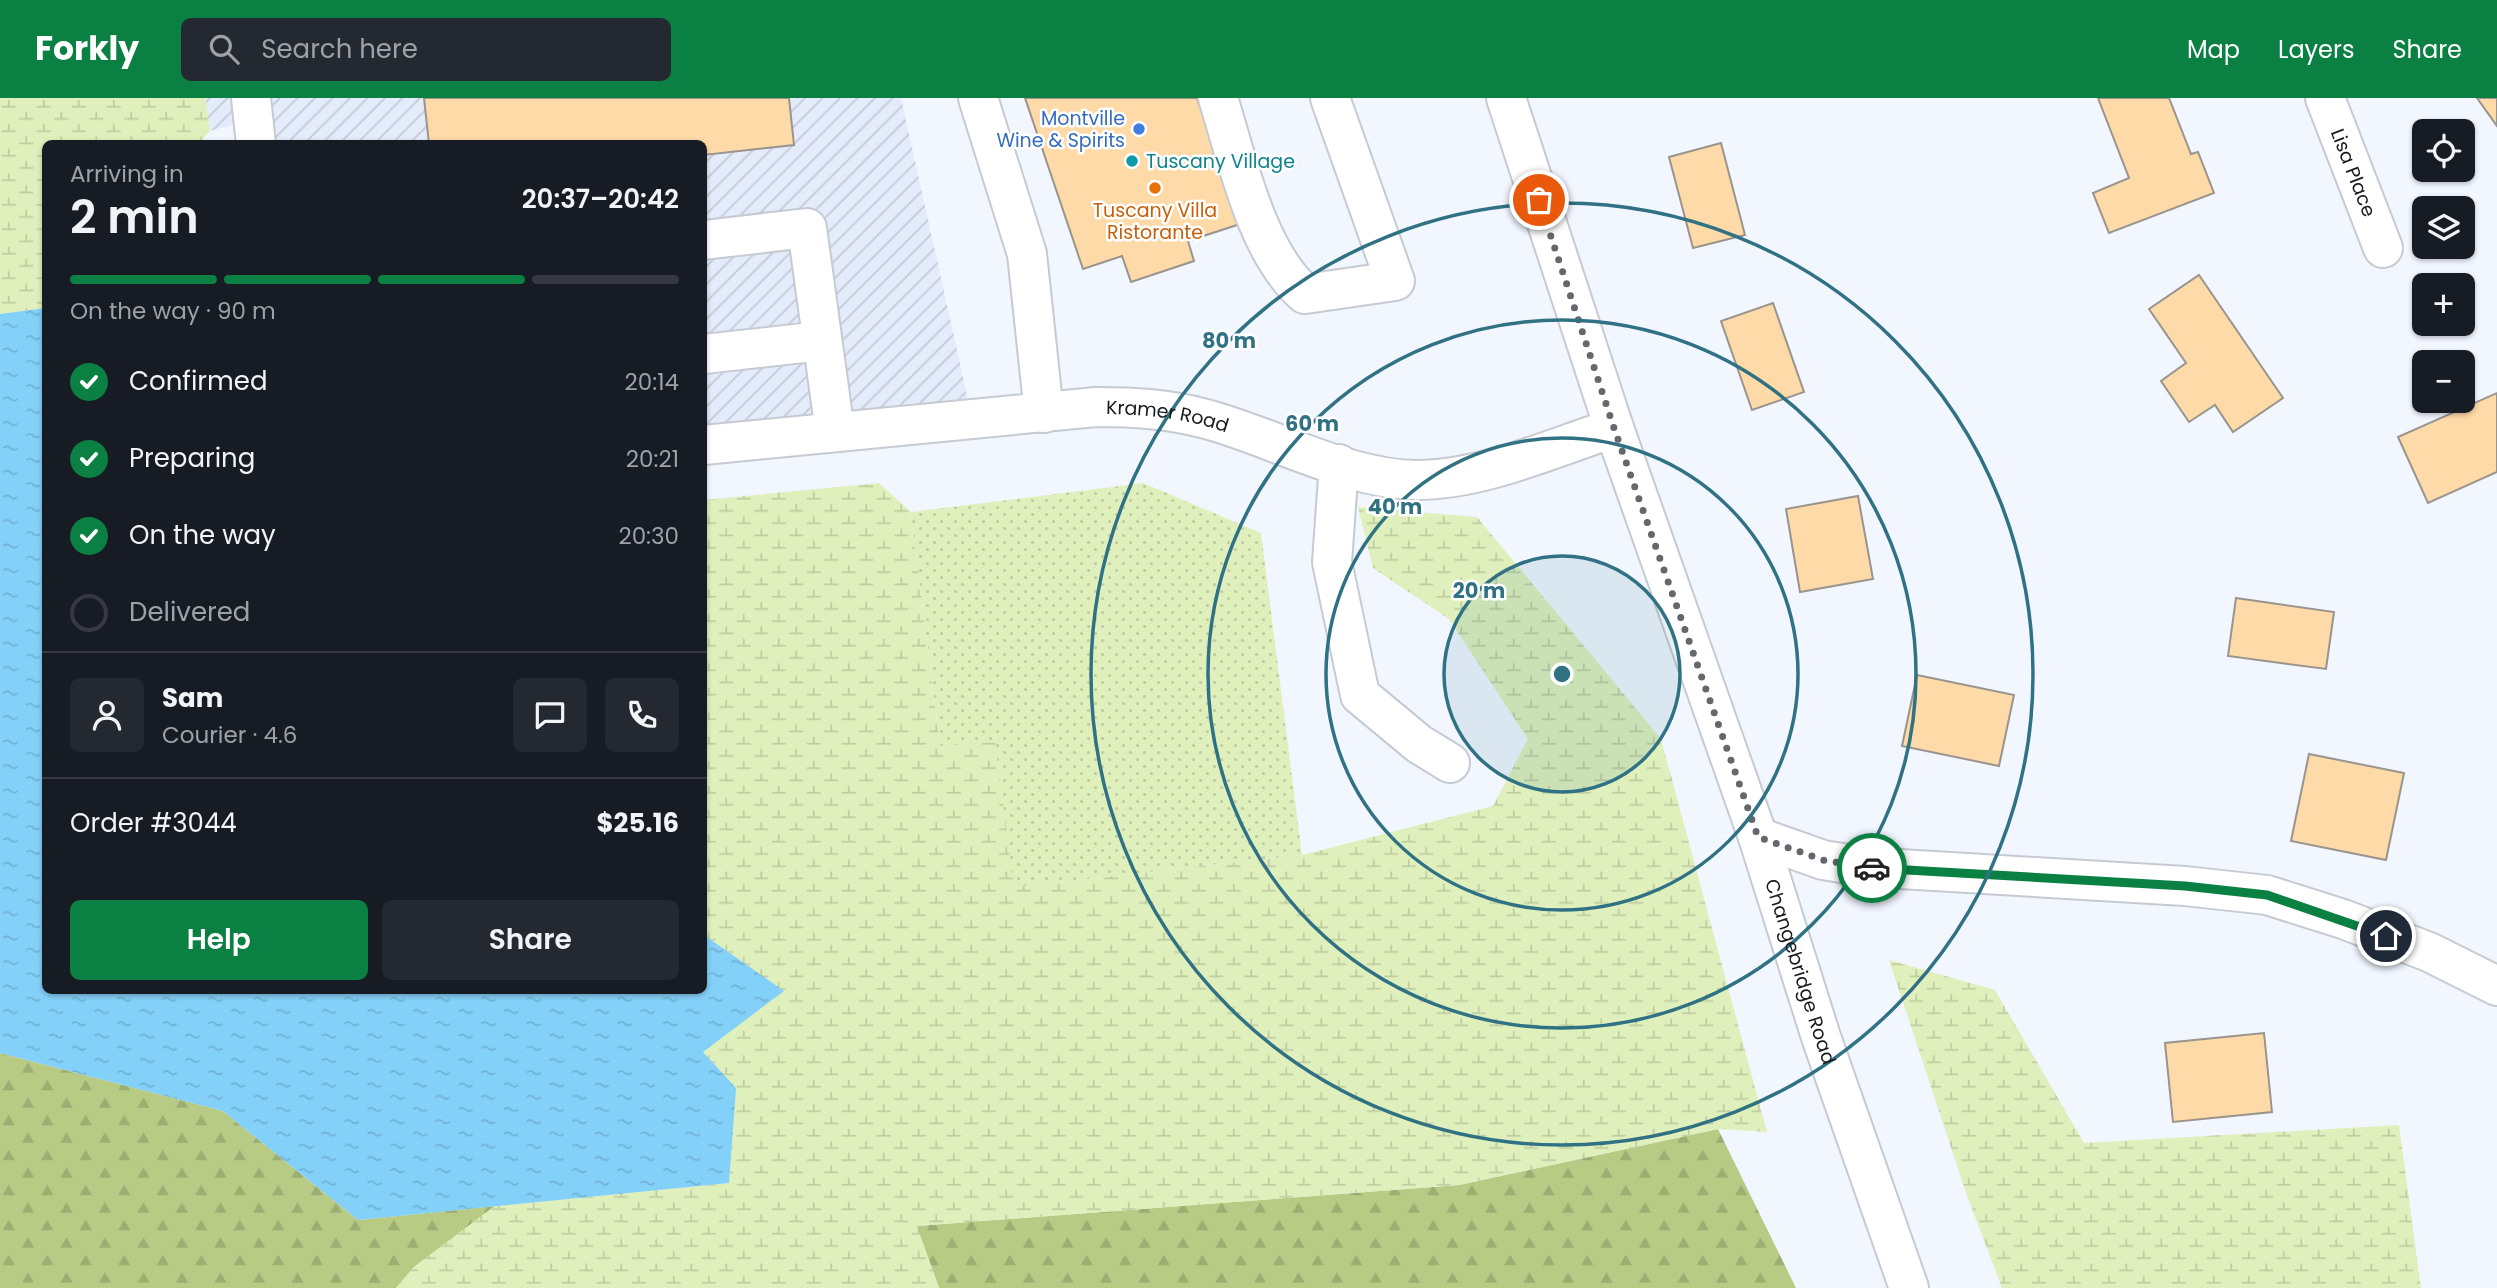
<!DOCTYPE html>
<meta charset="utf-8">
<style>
body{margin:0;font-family:Poppins,sans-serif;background:#242831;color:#f1f3f6;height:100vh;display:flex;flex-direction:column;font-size:26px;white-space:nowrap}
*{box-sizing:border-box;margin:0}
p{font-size:23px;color:#9ea1a6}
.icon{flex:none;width:38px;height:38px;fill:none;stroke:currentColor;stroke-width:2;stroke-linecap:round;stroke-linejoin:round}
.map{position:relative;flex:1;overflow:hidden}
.panel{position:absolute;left:42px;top:42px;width:665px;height:854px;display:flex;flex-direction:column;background:#171b24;border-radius:10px;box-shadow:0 2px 5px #0004}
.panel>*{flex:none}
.buttons{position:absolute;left:2412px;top:21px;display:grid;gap:14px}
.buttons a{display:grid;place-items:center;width:63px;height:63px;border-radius:10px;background:#171b24;box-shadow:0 2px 5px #0004;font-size:35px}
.pin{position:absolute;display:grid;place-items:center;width:60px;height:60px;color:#fff;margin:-30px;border:4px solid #fff;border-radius:50%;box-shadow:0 2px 7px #0007}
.courier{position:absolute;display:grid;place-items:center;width:70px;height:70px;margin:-35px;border:5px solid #0b8043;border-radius:50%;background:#fff;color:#222;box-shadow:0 2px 9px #0007}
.head em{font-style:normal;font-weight:600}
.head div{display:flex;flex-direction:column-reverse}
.head{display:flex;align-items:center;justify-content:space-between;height:119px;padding:0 28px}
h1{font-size:46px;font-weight:600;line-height:52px}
.bar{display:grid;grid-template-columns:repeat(4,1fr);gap:10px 7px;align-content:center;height:84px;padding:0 28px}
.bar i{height:9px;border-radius:5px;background:#363941}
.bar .active{background:#0b8043}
.bar p{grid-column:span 4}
.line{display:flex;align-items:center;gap:18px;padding:0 28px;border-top:2px solid #363941}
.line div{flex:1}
.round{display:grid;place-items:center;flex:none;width:74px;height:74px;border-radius:10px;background:#242831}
ol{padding:0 28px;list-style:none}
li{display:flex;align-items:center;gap:21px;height:77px}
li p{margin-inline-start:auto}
li .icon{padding:7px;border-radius:50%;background:#0b8043;color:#fff;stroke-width:4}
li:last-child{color:#9ea1a6}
li i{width:38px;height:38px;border:4px solid #363941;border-radius:50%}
.primary-button{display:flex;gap:14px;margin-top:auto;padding:14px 28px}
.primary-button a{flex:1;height:80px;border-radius:10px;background:#0b8043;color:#fff;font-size:28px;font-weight:600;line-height:80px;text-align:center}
.primary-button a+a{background:#242831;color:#f1f3f6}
header{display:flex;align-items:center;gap:42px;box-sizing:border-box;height:98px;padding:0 35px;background:#0b8043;color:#fff}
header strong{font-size:33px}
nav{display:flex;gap:38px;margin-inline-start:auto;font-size:24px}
.search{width:490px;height:63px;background:#242831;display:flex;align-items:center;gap:18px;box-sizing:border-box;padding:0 24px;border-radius:10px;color:#9ea1a6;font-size:26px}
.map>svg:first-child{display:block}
.industrial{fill:url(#industrial-furrows)}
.grass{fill:url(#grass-dots)}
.forest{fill:url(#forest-firs)}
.wetland{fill:url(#wetland-marsh)}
.water{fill:url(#water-ripples)}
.building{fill:#fedaa8;stroke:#99948d;stroke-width:2}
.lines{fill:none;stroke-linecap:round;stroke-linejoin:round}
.minor-casing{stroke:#c6cad2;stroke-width:42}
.major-casing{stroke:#c6cad2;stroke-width:42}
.minor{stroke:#fff;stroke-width:38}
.major{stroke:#fff;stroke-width:38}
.done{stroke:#64676c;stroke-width:7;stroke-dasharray:0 12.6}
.route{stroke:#0b8043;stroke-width:9}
.ring{fill:none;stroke:#307284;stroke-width:3.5}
.shop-dot{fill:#3f7fe0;stroke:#fff;stroke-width:2.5}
.culture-dot{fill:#0f9aa8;stroke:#fff;stroke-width:2.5}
.food-dot{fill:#e8710a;stroke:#fff;stroke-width:2.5}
.labels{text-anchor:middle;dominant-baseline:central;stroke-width:5;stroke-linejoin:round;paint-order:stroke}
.shop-label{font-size:19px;fill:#366cbe;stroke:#fff;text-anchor:end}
.culture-label{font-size:19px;fill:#0d838f;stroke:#fff;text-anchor:start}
.street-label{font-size:19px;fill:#181a1d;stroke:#fff}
.food-label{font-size:19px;fill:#c56008;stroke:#fff}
.centre{fill:#307284;stroke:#fff;stroke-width:3.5}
.ring-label{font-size:21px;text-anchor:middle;font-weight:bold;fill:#307284;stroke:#fff;stroke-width:5;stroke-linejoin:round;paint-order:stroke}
</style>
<header>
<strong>Forkly</strong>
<div class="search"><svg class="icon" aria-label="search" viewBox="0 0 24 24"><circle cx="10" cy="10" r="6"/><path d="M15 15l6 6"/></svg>Search here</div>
<nav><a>Map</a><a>Layers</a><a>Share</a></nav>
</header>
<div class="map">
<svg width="2497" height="1190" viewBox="0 0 2497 1190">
<defs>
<pattern id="industrial-furrows" width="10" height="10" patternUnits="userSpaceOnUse" patternTransform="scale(1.75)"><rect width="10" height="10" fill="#e4ebfa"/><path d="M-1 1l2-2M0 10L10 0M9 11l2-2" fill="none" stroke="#c3c9d6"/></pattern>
<pattern id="grass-dots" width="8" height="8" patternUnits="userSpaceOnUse" patternTransform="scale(1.75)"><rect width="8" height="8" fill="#e0f0bc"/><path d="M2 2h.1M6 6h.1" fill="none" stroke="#bfcda1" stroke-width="1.8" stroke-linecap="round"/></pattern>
<pattern id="forest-firs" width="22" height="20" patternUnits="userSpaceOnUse" patternTransform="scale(1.75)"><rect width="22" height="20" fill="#b7cb85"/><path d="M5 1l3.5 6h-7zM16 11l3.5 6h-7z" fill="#9dae72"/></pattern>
<pattern id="wetland-marsh" width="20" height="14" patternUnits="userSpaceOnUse" patternTransform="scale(1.75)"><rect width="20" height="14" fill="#e0f0bc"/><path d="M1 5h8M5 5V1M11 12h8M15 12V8" fill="none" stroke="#bfcda1"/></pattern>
<pattern id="water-ripples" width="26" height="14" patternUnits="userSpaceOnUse" patternTransform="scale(1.75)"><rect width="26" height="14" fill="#83d0f8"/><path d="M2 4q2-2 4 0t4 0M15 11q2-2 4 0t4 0" fill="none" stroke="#70b2d4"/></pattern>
</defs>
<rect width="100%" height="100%" fill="#f2f6ff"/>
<!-- industrial -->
<path class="industrial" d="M205,0h696l70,315 -267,31v-300l-445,-1 -2,-25 -47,13z"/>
<!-- grass -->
<path class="grass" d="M1143,385l118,50 41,322 -289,32 -18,-144 -55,3 -29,-234z"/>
<!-- forest -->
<path class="forest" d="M0,955l223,58 135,109 137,-14 -81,61 -18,21h-396z
M1718,1031l78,159h-857l-23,-62 543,-41z"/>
<!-- wetland -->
<path class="wetland" d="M0,0h205l5,33 -11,12 -153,1 -1,164 -45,6z
M879,385l32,29 29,234 55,-4 19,145 288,-32 191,-49 35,-67 -79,-120 -76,-51 -15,-61 119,10 184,222 106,393 -49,-3 -259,56 -542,41 22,62h-543l18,-21 81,-61 234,-23 -27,-131 81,-61 -79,-56v-435z
M1889,862l106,30 89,153 315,-18 22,163h-419l-36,-95z"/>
<!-- water -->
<path class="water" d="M45,210l1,682h658v-55l80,56 -81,61 33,36 -7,95 -371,37 -135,-109 -223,-58v-739z"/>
<!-- building -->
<path class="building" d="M424,0h365l5,47 -90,10v-11h-275z
M1025,0h172l43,126 -52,17 6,20 -63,21 -9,-26 -39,13z
M2098,0h71l22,56 7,-2 16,41 -105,40 -16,-40 36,-15z
M2477,0h20v28z
M1721,45l24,92 -52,13 -24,-91z
M2199,177l84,123 -50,34 -18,-27 -26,17 -28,-41 25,-18 -37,-54z
M1773,205l31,89 -52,18 -31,-89z
M2497,295v79l-69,31 -30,-66z
M1858,398l15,83 -73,13 -14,-83z
M2236,500l98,14 -8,57 -98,-13z
M1917,577l97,20 -15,71 -97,-20z
M2309,656l95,19 -18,87 -95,-19z
M2264,935l8,79 -99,10 -8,-79z"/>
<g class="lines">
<!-- minor casing -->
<g class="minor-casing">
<g id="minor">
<path d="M251,0l5,46"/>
<path d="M978,0l49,156 17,159"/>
<path d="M1218,0c19,60 38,154 87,196l90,-13 -65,-183"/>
<path id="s1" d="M2325,0l58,150"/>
<path d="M704,142l103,-12 28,204"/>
<path d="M704,256l117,-13"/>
<path id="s2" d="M704,347l392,-38c38,0 73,2 110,12 68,18 143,62 214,61 65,-1 132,-32 194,-52"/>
<path d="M1339,366l-7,98 28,133 59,49 31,19"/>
<path d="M1758,739l65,23 44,7 318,19 82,9 76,24 86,33 68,34"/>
</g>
</g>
<!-- major casing -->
<g class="major-casing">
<g id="major">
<path id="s3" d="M1506,0l108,330 144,409 63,200 88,251"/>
</g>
</g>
<!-- minor -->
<use href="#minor" class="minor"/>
<!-- major -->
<use href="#major" class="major"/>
</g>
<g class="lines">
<!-- done -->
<path class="done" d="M1539,102l75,228 144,409 65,23 49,8"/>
<!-- route -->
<path class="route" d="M1872,770l313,18 82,9 119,41"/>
</g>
<!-- distance rings -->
<circle cx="1562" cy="576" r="118" fill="#307284" fill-opacity=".12"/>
<g class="ring">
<circle cx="1562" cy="576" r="118"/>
<circle cx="1562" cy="576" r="236"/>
<circle cx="1562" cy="576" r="354"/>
<circle cx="1562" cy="576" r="471"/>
</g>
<!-- markers -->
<circle class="shop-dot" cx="1139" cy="31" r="7"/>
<circle class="culture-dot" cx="1132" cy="63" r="7"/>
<circle class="food-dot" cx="1155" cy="90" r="7"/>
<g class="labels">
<!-- shop labels -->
<g class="shop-label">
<text x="1125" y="20">Montville<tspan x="1125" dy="22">Wine &amp; Spirits</tspan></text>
</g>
<!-- culture labels -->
<g class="culture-label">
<text x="1146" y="63">Tuscany Village</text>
</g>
<!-- street labels -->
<g class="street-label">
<text stroke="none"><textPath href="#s1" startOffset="80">Lisa Place</textPath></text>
<text stroke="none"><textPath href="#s2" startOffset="466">Kramer Road</textPath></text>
<text stroke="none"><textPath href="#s3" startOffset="922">Changebridge Road</textPath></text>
</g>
<!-- food labels -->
<g class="food-label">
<text x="1155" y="112">Tuscany Villa<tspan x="1155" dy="22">Ristorante</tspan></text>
</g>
</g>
<circle cx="1562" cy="576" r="10" class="centre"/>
<g class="ring-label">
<text x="1229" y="250">80 m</text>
<text x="1312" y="333">60 m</text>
<text x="1395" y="416">40 m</text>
<text x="1479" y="500">20 m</text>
</g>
</svg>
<div class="buttons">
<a><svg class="icon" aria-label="locate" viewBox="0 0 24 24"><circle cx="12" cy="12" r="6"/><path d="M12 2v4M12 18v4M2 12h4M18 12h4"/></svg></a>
<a><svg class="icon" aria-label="layers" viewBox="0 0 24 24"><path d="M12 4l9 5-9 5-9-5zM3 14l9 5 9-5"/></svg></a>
<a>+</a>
<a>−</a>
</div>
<div class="pin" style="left:1539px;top:102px;background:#ea580c"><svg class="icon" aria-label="bag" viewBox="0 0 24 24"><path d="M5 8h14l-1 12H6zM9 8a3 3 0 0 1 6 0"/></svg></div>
<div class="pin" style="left:2386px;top:838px;background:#1f2937"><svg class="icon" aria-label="home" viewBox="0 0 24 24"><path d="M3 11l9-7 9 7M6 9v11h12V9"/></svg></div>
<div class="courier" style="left:1872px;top:770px"><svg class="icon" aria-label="car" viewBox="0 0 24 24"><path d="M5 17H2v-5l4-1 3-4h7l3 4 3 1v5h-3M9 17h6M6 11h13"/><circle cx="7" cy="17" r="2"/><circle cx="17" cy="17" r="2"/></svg></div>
<section class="panel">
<div class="head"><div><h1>2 min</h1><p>Arriving in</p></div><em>20:37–20:42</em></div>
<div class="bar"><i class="active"></i><i class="active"></i><i class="active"></i><i></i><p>On the way · 90 m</p></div>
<ol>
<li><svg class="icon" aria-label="check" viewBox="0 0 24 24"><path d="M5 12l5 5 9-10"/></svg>Confirmed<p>20:14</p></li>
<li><svg class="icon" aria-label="check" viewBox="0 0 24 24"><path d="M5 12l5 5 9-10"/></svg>Preparing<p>20:21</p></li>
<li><svg class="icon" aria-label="check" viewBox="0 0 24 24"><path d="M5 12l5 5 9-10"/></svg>On the way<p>20:30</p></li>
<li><i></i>Delivered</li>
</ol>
<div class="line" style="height:126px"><a class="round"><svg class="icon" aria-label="person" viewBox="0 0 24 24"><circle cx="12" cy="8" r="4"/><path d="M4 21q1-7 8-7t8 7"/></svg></a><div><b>Sam</b><p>Courier · 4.6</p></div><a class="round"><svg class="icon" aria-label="chat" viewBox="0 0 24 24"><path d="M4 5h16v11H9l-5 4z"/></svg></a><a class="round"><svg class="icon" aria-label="phone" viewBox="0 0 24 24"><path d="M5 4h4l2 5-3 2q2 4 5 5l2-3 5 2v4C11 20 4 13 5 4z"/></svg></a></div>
<div class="line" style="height:91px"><div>Order #3044</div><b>$25.16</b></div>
<div class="primary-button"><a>Help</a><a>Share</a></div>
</section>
</div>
